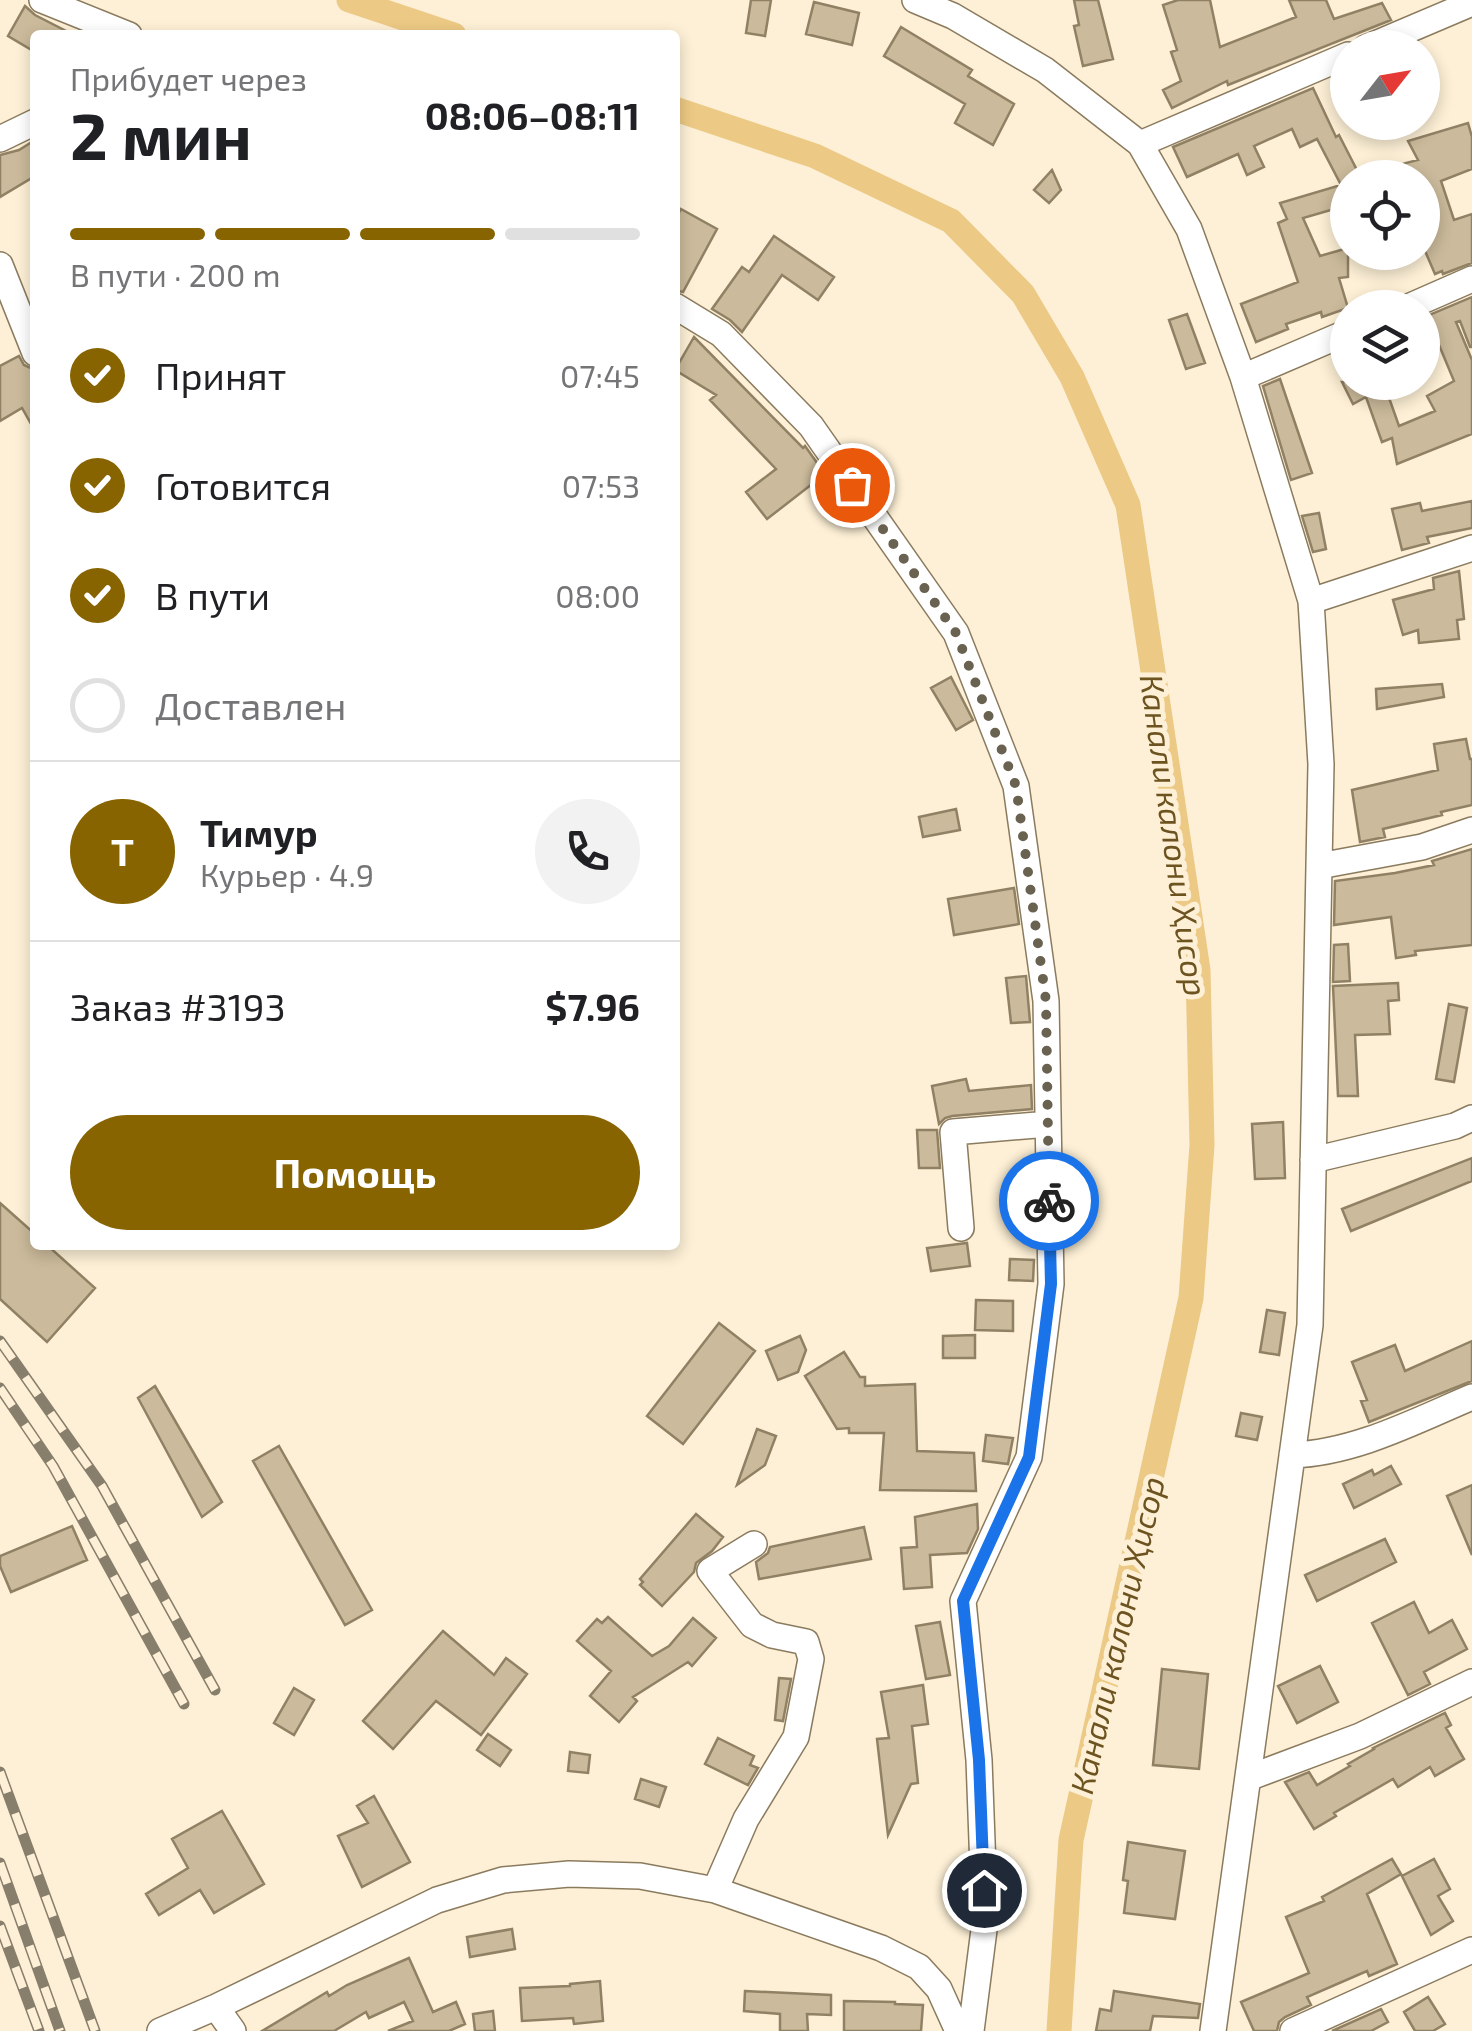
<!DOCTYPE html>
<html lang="ru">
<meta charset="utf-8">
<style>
body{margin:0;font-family:"Exo 2",sans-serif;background:#f2f2f2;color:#202124;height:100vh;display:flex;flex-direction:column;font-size:38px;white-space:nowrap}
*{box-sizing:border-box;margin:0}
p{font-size:32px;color:#757577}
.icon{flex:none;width:55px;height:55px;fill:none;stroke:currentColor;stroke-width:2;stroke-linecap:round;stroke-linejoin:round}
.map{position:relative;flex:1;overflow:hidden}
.drawer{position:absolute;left:30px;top:30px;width:650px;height:1220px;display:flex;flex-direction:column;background:#fff;border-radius:10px;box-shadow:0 5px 15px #0003}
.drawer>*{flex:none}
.needle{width:65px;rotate:59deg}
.tools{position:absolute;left:1330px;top:30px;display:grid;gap:20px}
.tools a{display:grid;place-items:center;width:110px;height:110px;border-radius:50%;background:#fff;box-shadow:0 5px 15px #0003;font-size:50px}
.pin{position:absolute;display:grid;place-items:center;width:85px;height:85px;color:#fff;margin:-42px;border:5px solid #fff;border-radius:50%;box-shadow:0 2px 10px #0007}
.courier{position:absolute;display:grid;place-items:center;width:100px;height:100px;margin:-50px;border:8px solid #1a73e8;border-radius:50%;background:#fff;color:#222;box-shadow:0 2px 12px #0007}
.head em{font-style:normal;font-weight:700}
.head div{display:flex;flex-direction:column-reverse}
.head{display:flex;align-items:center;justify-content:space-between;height:170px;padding:0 40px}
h1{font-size:65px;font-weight:700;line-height:75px}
.bar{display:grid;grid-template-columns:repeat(4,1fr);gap:15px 10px;align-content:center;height:120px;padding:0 40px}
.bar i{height:12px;border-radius:8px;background:#e0e0e0}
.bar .on{background:#886400}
.bar p{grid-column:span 4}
.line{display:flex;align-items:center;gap:25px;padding:0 40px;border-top:2px solid #e0e0e0}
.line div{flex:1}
.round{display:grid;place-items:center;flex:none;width:105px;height:105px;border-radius:52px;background:#f2f2f2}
ol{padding:0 40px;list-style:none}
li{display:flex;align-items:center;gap:30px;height:110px}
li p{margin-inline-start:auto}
li .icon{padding:10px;border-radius:50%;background:#886400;color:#fff;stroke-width:4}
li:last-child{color:#757577}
li i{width:55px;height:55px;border:5px solid #e0e0e0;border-radius:50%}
.action{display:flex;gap:20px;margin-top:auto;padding:20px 40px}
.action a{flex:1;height:115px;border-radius:60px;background:#886400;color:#fff;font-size:40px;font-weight:700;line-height:115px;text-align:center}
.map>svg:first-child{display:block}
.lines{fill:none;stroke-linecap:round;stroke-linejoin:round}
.canal{stroke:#ecc984;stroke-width:25}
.building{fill:#cbba9b;stroke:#918164;stroke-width:2.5}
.minor-casing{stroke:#8b7b5e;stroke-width:28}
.minor{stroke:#fff;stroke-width:25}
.rail-casing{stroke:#877e6b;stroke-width:11}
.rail{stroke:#fdf0d6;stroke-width:8;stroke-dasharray:22;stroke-linecap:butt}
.done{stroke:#6a6251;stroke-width:10;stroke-dasharray:0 18}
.route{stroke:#1a73e8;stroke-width:12}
.labels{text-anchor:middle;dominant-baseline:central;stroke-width:10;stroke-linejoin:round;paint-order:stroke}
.water-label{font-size:32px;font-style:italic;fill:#6c5320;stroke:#fdf0d6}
</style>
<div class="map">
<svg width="1472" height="2031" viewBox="0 0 1472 2031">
<rect width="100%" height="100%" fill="#fdf0d6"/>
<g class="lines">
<!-- canal -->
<path class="canal" d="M349,0l105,35
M675,109l140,47 136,65 72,73 49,83 56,128 70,465 4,175 -11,153 -120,542 -12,191"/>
</g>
<!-- building -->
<path class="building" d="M751,0h20l-6,36 -19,-3z
M1074,0h24l15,59 -30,7 -9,-40 5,-1z
M1178,0h32l10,47 76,-30 -7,-17h37l8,19 48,-16 9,17 -163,65 -1,-4 -55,27 -9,-18 18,-9 -10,-29 6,-2 -14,-45z
M814,2l45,11 -7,32 -46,-11z
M25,6l10,9 39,20h-39v17l-27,-16z
M901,27l71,43 -4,6 46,28 -21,41 -38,-22 10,-19 -81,-48z
M1313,88l23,49 3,-2 22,43h-13v27l-45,13 17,38 28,-8v29l-9,1 9,30 -26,9 -1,-5 -35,12 2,5 -32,13 -15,-38 57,-22 -20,-59 9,-4 -7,-16 61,-18 -24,-46 -17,8 -8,-18 -38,17 10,21 -17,8 -9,-21 -51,23 -14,-30z
M1468,123l4,14v32l-31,12 13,39 18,-6v49l-29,11 -1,-3 -7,3 -13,-30v-15l12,-5 -12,-36v-10h-46l-1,-7 43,-11 -10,-19z
M35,140v36l-35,21v-42l19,-5z
M1052,170l9,20 -12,13 -15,-13z
M681,209l36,20 -34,63 -8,-2v-70z
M774,236l60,41 -16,23 -36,-25 -40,57 -12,-12 -18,-11 30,-42 7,5z
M1472,297v50h-2l-10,-26 -4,1 16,38v74l-75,30 -5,-26 -10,4 -16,-45 -13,7 -11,-22h52l-12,7 2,4 3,-1 12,34 36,-15 -8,-15 27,-15 -20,-48 -12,5v-20z
M1187,314l18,49 -19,6 -17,-49z
M694,337l109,111 2,-2 20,28 -58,45 -21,-27 30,-23 -66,-69 6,-5 -41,-25z
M19,356l5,9 9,4 2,4v58l-13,-23 -22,13v-55z
M1280,379l32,94 -21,7 -28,-94z
M1472,501v27l-45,9 2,6 -27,7 -10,-41 28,-6 2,8z
M1319,513l7,36 -13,3 -11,-36z
M1459,571l5,48 -7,1 2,19 -40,4 -1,-13 -15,5 -10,-35 41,-11 -1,-11z
M951,677l22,43 -17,10 -25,-42z
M1442,684l2,13 -67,12 -1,-20z
M1466,739l4,20h2v46l-31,7 1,3 -59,14 2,8 -25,5 -8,-52 86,-20 -4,-26z
M956,809l4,21 -37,7 -4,-20z
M1472,849v96l-57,6 1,4 -20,3 -5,-41 -57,8 1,-44 60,-8 39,-8 -2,-4z
M1014,888l5,36 -65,11 -6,-36z
M1348,944l2,37 -17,1 1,-37z
M1026,976l4,46 -19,1 -5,-45z
M1398,983l1,17 -11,1 2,33 -35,1 3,61h-20l-5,-110z
M1449,1004l18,4 -13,74 -18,-3z
M966,1079l3,12 62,-6 1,24 -80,7 -7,2 -6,6 -7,-38z
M1283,1122l2,56 -30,1 -3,-55z
M917,1130h20l3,38h-21z
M1472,1158v23l-121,50 -9,-22z
M0,1203l35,31v11h12l48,43 -48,54 -47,-43z
M967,1243l3,23 -39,5 -4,-23z
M1010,1259l24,1 -1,21 -24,-1z
M976,1300l37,1v30l-38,-1z
M1267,1310l18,3 -6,42 -19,-3z
M719,1323l36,28 -72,93 -36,-28z
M975,1335v23h-32v-22z
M800,1336l6,14 -8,22 -20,8 -12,-29z
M1472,1341v40l-103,41 -8,-21 6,-1 -15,-38 43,-17 10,26z
M844,1352l16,25h5v9l50,-2 2,67 57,2 2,38 -96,-1 4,-57h-35v-5l-12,1 -32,-53z
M155,1386l67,116 -20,15 -64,-119z
M1241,1413l21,4 -5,23 -21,-4z
M757,1429l19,7 -11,29 -28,20z
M986,1435l27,3 -5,26 -25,-3z
M279,1446l93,164 -27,15 -92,-164z
M1391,1466l10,18 -47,24 -11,-24 29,-14 2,5z
M1472,1485v70l-25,-59z
M977,1504l1,25 -11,24 -37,2 2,32 -28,2 -3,-41 16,-1 -2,-30z
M696,1514l27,23 -11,14 -16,12 -2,9 -32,34 -22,-21 3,-3 -3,-3z
M72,1526l15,34 -76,32 -11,-26v-10z
M864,1527l7,32 -112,20 -3,-17 12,-9 2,-6z
M1385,1539l11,23 -79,39 -12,-26z
M1414,1602l15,31 23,-13 15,29 -43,23 6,12 -22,11 -36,-72z
M608,1617l44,39 17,-10 24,-28 23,20 -24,28 -4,-4 -55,35 4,4 -18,21 -29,-26 21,-25 -34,-30 20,-22 5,4z
M940,1622l10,53 -24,4 -10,-53z
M443,1631l51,44 12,-17 21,16 -46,61 -45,-34 -43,48 -30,-28z
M1320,1666l18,36 -41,21 -19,-37z
M1162,1669l46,5 -9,95 -46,-4z
M779,1678l12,1 -8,42 -8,-1z
M923,1685l5,39 -16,2 6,57 -7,1 -23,51 -11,-96 12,-1 -8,-46z
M294,1688l20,12 -20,35 -20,-12z
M1445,1713l6,12 -5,3 18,31 -29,17 -5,-9 -32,20 -5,-8 -59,34 2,3 -22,13 -29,-47 24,-10 8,13 33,-19 -2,-2 26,-15 -1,-1z
M488,1734l23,16 -11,16 -23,-16z
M718,1738l36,18 -4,9 8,3 -10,17 -43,-21z
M570,1752l20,3 -2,18 -20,-2z
M641,1779l25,8 -7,20 -24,-8z
M374,1796l36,66 -48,25 -24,-51 30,-13 -11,-17z
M222,1811l42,73 -50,29 -14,-23 -41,25 -13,-21 42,-26 -16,-29z
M1128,1842l57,9 -10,68 -51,-6 4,-32 -5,-1z
M1392,1859l9,15 -34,20 30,70 -28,12 -2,-5 -60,26 4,8 -26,12 -6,5 -2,9h-23l-13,-29 68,-29 -23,-56 38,-16 -2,-4z
M1434,1859l16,30 -12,7 15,25 -22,14 -29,-59z
M512,1929l3,20 -45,8 -3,-20z
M409,1958l24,54 23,-10 9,22 -16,7h-61l25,-10 -9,-19 -35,16 -3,-6 -32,19h-72l65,-39 2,4 18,-11z
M600,1981l3,40 -29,3 -1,-6 -51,3 -2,-33 50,-2v-2z
M745,1991l86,4v20l-24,-1 1,17h-28v-17l-36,-3z
M1114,1991l86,13 -2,14 -45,-2 -3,15h-54l4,-22 11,2z
M1428,1997l17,27 -12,7h-18l-11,-19z
M844,2001l51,1v2l28,1 -2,26h-77z
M1381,2009l7,13 -17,9h-39z
M493,2011l2,20h-20l-2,-17z"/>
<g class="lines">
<!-- minor casing -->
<g class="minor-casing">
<path id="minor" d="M42,0l87,35
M915,0l38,16 92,54 95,74 49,85 54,148 68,224 10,163 -11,561 -97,706
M1366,48l106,-45
M0,139l35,-17
M1140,144l208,-89
M0,265l35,88
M675,306l46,28 90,92 145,207 60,153 30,215 5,283 -22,173 -66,144 16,159 6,162 -14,109
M1406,308l66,-29
M1243,377l105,-45
M1311,601l161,-53
M1319,866l103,-19 50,-17
M1313,1160l142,-34 17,-8
M961,1228l-8,-96 95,-8
M1292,1455c63,-2 123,-34 180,-58
M1248,1778l112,-42 112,-54
M715,1890l31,-71 50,-82 15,-78 -5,-17 -34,-7 -20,-10 -42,-54 44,-27
M216,2007l17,24
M160,2031l56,-24 221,-107 66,-20 66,-6 71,2 75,14 166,58 38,19 20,22 19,42
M1293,2031l179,-81"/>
</g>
<!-- minor -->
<use href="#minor" class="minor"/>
<!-- rail casing -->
<g class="rail-casing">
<path id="rail" d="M0,1341l102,145 113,204
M0,1388l53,78 131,238
M0,1772l95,259
M0,1863l60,168
M0,1926l39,105"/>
</g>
<!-- rail -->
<use href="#rail" class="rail"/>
</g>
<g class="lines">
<!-- done -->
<path class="done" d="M852,485l104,148 60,153 30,215 3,200"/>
<!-- route -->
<path class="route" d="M984,1890l-5,-130 -16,-159 66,-144 22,-173 -2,-83"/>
</g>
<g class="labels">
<!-- water labels -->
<g class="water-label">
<text transform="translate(1175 835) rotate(82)">Канали калони Ҳисор</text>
<text transform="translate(1116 1635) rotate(-77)">Канали калони Ҳисор</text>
</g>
</g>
</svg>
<div class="tools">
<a><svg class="needle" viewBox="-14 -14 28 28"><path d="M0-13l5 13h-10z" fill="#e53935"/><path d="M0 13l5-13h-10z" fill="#757577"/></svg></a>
<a><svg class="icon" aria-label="locate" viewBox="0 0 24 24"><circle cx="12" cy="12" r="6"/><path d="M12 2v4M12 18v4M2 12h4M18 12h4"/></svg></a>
<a><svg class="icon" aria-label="layers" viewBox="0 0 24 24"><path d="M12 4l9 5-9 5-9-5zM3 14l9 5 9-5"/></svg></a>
</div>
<div class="pin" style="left:852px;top:485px;background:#ea580c"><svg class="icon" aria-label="bag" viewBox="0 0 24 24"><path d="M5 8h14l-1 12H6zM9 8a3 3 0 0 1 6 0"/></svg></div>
<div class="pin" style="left:984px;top:1890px;background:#1f2937"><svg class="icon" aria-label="home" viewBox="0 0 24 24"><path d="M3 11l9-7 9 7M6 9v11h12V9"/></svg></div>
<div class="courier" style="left:1049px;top:1201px"><svg class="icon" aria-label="bike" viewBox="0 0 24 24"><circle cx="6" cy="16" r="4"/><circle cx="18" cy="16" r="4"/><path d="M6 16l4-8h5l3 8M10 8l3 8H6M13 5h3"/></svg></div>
<section class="drawer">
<div class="head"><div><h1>2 мин</h1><p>Прибудет через</p></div><em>08:06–08:11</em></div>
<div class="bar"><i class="on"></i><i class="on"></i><i class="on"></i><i></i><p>В пути · 200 m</p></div>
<ol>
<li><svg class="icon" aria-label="check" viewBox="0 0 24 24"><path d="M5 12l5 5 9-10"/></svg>Принят<p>07:45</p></li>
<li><svg class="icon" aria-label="check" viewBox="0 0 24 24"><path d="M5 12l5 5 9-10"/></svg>Готовится<p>07:53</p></li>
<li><svg class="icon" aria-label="check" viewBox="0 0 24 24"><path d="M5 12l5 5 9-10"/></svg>В пути<p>08:00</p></li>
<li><i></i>Доставлен</li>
</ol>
<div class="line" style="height:180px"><b class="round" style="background:#886400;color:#fff">Т</b><div><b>Тимур</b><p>Курьер · 4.9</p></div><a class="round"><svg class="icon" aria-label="phone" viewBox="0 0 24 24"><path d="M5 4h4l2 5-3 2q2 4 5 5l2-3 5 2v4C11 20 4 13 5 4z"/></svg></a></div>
<div class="line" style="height:130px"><div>Заказ #3193</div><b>$7.96</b></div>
<div class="action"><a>Помощь</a></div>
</section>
</div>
